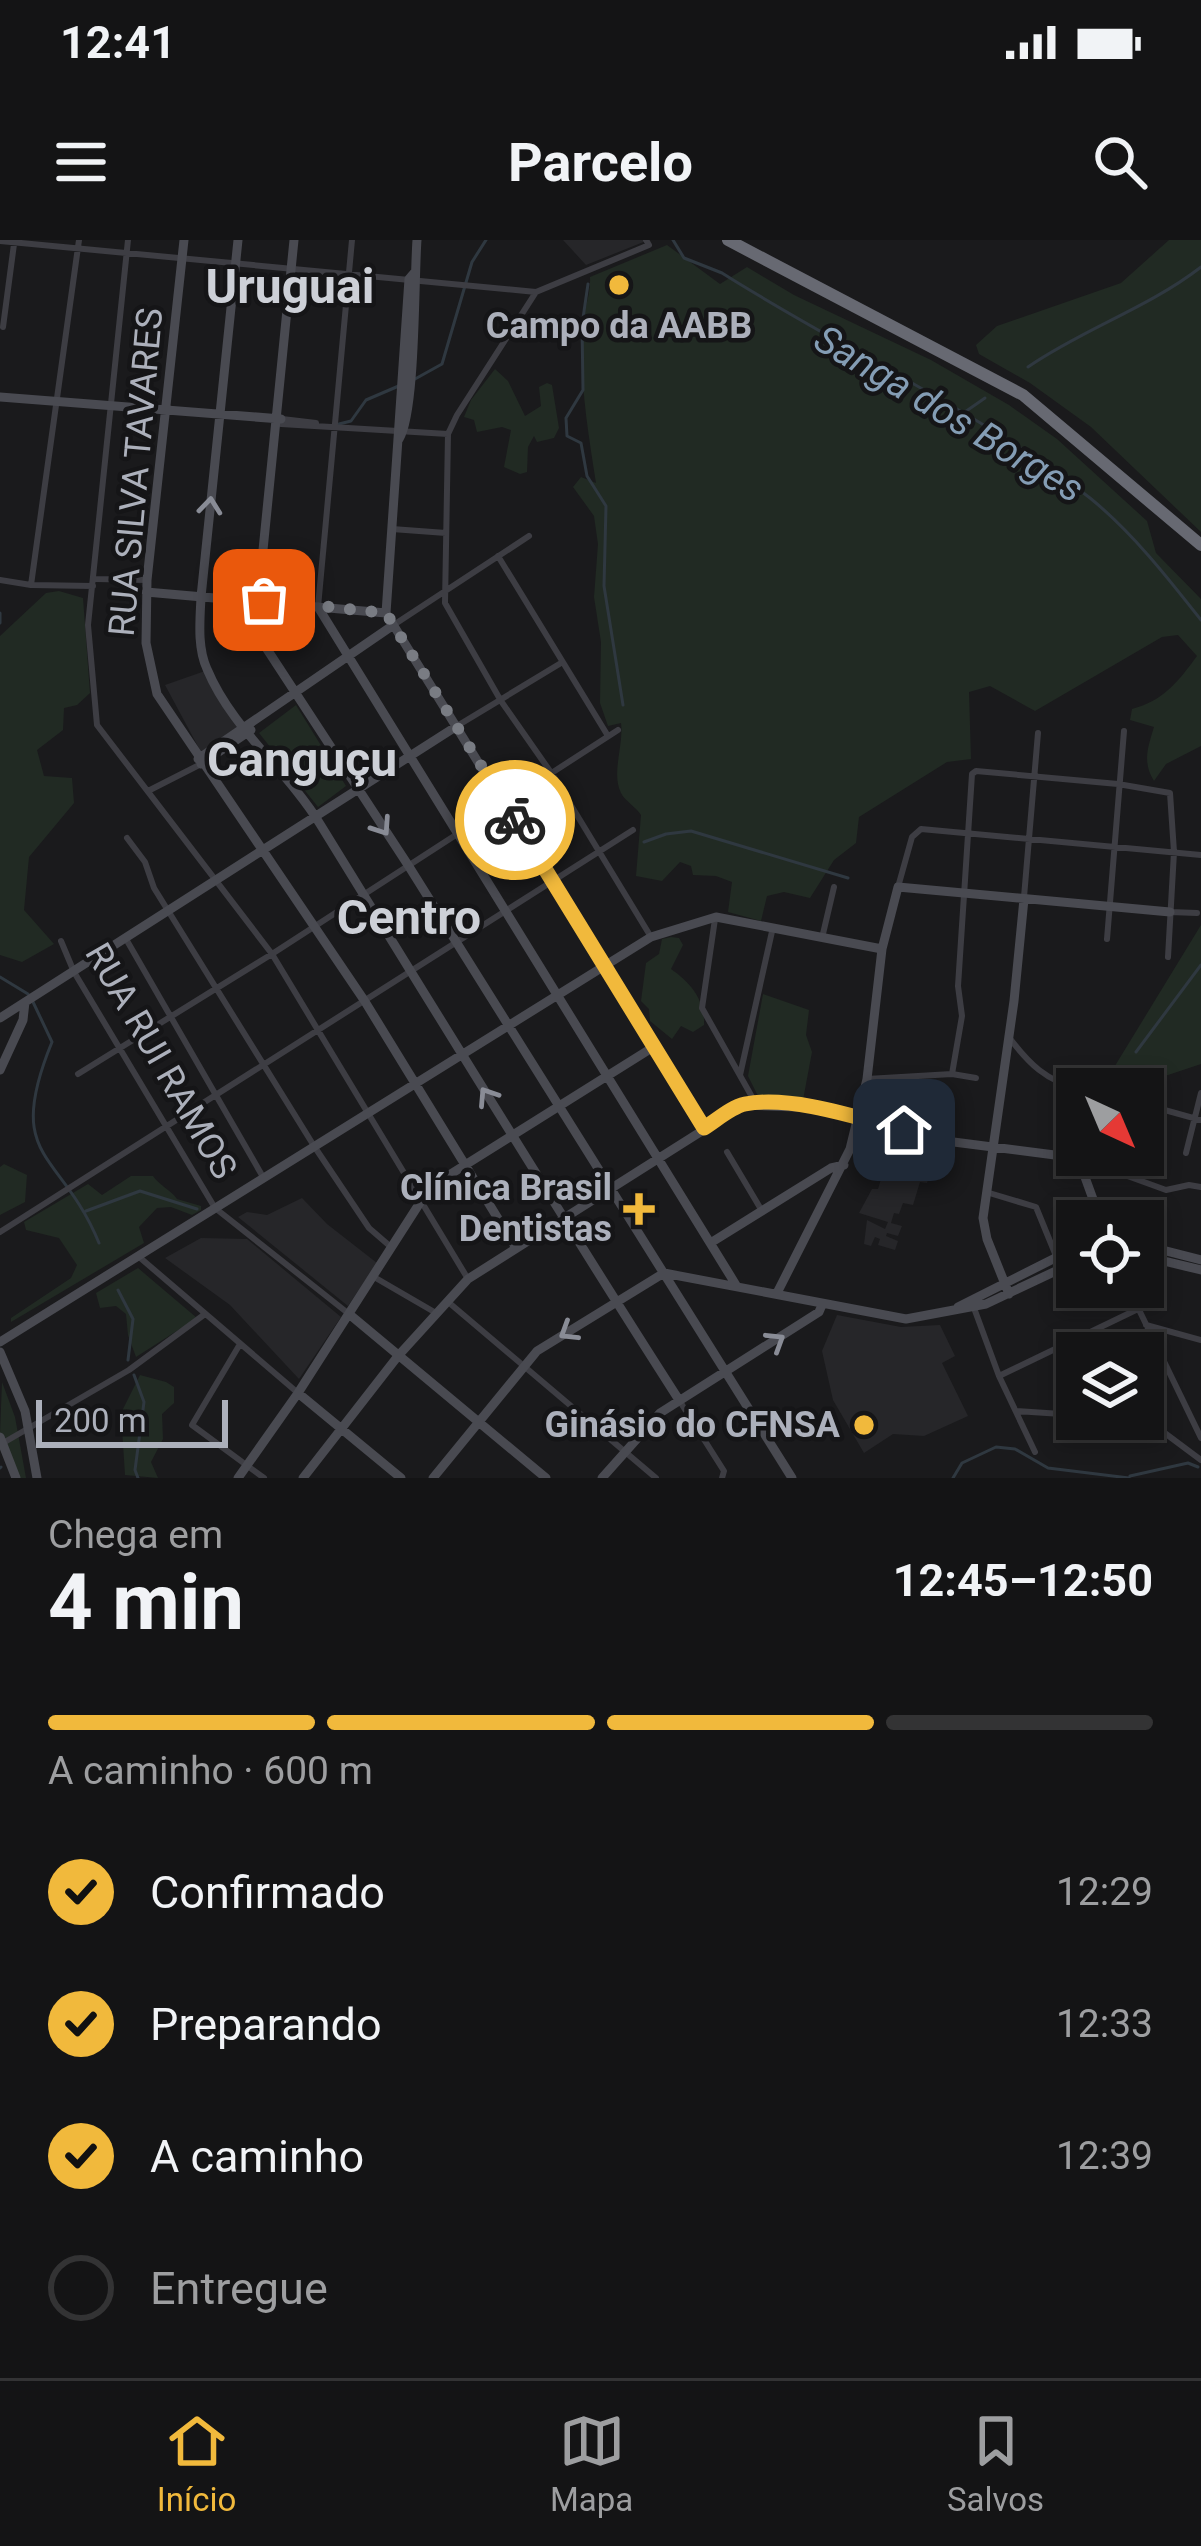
<!DOCTYPE html>
<html lang="pt">
<meta charset="utf-8">
<style>
body{margin:0;font-family:Roboto,sans-serif;background:#1d1d1e;color:#f1f3f6;height:100vh;display:flex;flex-direction:column;font-size:45px;white-space:nowrap}
*{box-sizing:border-box;margin:0}
p{font-size:39px;color:#9d9ea0}
.icon{flex:none;width:66px;height:66px;fill:none;stroke:currentColor;stroke-width:2;stroke-linecap:round;stroke-linejoin:round}
.map{position:relative;height:1238px;overflow:hidden}
.side{display:flex;flex-direction:column;background:#141415;flex:1}
.side>*{flex:none}
.needle{width:78px;rotate:136deg}
.fabs{position:absolute;left:1056px;top:828px;display:grid;gap:24px}
.fabs a{display:grid;place-items:center;width:108px;height:108px;border-radius:0px;background:#141415;box-shadow:0 6px 18px #0003,0 0 0 3px #333334;font-size:60px}
.scale{position:absolute;left:36px;bottom:30px;width:192px;box-sizing:border-box;padding-left:12px;border:6px solid #acb0bb;border-top:0;font-size:33px;line-height:42px;white-space:nowrap;color:#acb0bb;-webkit-text-stroke:9px #151517;paint-order:stroke}
.pin{position:absolute;display:grid;place-items:center;width:102px;height:102px;color:#fff;margin:-51px;border-radius:24px;box-shadow:0 6px 18px #0006}
.courier{position:absolute;display:grid;place-items:center;width:120px;height:120px;margin:-60px;border:9px solid #f1b93c;border-radius:50%;background:#fff;color:#222;box-shadow:0 3px 15px #0007}
.head em{font-style:normal;font-weight:700}
.head div{display:flex;flex-direction:column-reverse}
.head{display:flex;align-items:center;justify-content:space-between;height:204px;padding:0 48px}
h1{font-size:78px;font-weight:700;line-height:90px}
.bar{display:grid;grid-template-columns:repeat(4,1fr);gap:18px 12px;align-content:center;height:144px;padding:0 48px}
.bar i{height:15px;border-radius:9px;background:#333334}
.bar .on{background:#f1b93c}
.bar p{grid-column:span 4}
ol{padding:0 48px;list-style:none}
li{display:flex;align-items:center;gap:36px;height:132px}
li p{margin-inline-start:auto}
li .icon{padding:12px;border-radius:50%;background:#f1b93c;color:#111;stroke-width:4}
li:last-child{color:#9d9ea0}
li i{width:66px;height:66px;border:6px solid #333334;border-radius:50%}
.status{display:flex;justify-content:space-between;align-items:center;height:84px;padding:0 60px;background:#141415;direction:ltr}
.status svg{height:33px;fill:currentColor}
header{display:flex;justify-content:space-between;align-items:center;height:156px;padding:0 48px;background:#141415;font-size:54px;font-weight:700}
.dock{display:flex;justify-content:space-around;align-items:center;height:168px;border-top:3px solid #333334;background:#141415;font-size:33px;color:#9d9ea0}
.dock a{display:grid;justify-items:center;gap:6px}
.dock .on{color:#f1b93c}
.map>svg:first-child{display:block}
.built{fill:#262629}
.green{fill:#212a23}
.lines{fill:none;stroke-linecap:round;stroke-linejoin:round}
.stream{stroke:#2f3840;stroke-width:3}
.street{stroke:#3d3d43;stroke-width:6}
.secondary{stroke:#494a51;stroke-width:9}
.highway{stroke:#676972;stroke-width:12}
.oneway{stroke:#898c96}
.done{stroke:#797c83;stroke-width:12;stroke-dasharray:0 21.6}
.route{stroke:#f1b93c;stroke-width:15}
.poi-dot{fill:#f1b93c;stroke:#151517;stroke-width:4.5}
.labels{text-anchor:middle;dominant-baseline:central;stroke-width:9;stroke-linejoin:round;paint-order:stroke}
.poi-label{font-size:36px;font-weight:bold;fill:#acb0bb;stroke:#151517;text-anchor:end}
.street-label{font-size:36px;fill:#acb0bb;stroke:#151517}
.water-label{font-size:39px;font-style:italic;fill:#849db5;stroke:#151517}
.district-label{font-size:48px;font-weight:bold;fill:#cdd0d7;stroke:#151517}
</style>
<div class="status"><b>12:41</b><svg viewBox="0 0 49 12"><path d="M0 12V9h3v3zM5 12V6h3v6zM10 12V3h3v9zM15 12V0h3v12zM26 1h20v11H26zM47 4h2v5h-2z"/></svg></div>
<header><svg class="icon" aria-label="menu" viewBox="0 0 24 24"><path d="M4 6h16M4 12h16M4 18h16"/></svg>Parcelo<svg class="icon" aria-label="search" viewBox="0 0 24 24"><circle cx="10" cy="10" r="6"/><path d="M15 15l6 6"/></svg></header>
<div class="map">
<svg width="1201" height="1238" viewBox="0 0 1201 1238">
<rect width="100%" height="100%" fill="#1a1a1c"/>
<!-- built -->
<path class="built" d="M563,0h81l2,1 -60,24z
M205,431l34,55 -38,26 -36,-67z
M883,914l47,19 -3,10 -7,-1 -7,23 -10,-2 -4,11 -5,-1 -3,10 11,3 -4,10 -11,-3 -1,3 12,5 -3,9 -17,-5 2,-6 -5,-2 -4,9 -7,-2 3,-24 18,9 3,-7 -29,-9 13,-24h6l7,-23 -4,-2z
M302,958l25,26 50,39 -29,43 -110,-89 9,-5 20,3z
M201,998l46,1 94,78 -42,62 -69,-74 -65,-47z
M837,1075l64,12 39,-2 15,31 -13,7 26,53 -44,20 -31,-2 -29,19 -31,-53 -11,-49z"/>
<!-- green -->
<path class="green" d="M1169,0h32v292l-110,-105 -61,-44 -51,-29 -3,-9 21,-19 124,-43z
M667,5l53,39 27,-17 47,28 137,65 78,45 48,34 90,82 9,32 45,46v147l-35,18 -12,17c-12,-19 -6,-34 0,-54l-24,-7 2,-11c31,-8 46,-27 65,-53l-19,-21 -16,2 -127,74 -45,-25 -21,6 2,67 -24,3 -88,55 -3,26 -22,17 -24,38 -26,-6 -17,4 -6,25 -33,-9 4,-30 -16,-6 -23,-1 -2,-9 -11,-4 -18,19 -26,-5 5,-61c-5,-8 -16,-14 -20,-22 -10,-20 3,-48 0,-70l-13,3 -8,-23 1,-61 -7,-45 4,-53 -4,-28 -21,-29 8,-10 15,6c-8,-51 -16,-99 -14,-151 0,-19 9,-35 8,-55z
M495,129l13,12 17,35 16,-10 -2,-19 8,-4 5,2 7,43 -5,10 -17,4 -3,-6 -6,11 -1,25 -7,2 -16,-7 7,-37 -9,-3 -25,5 -3,-12 -10,-3 7,-17z
M59,351l24,7 7,95 -13,12 -13,3 -1,22 -26,20 7,26 28,2 2,25 -45,54 -5,53 30,34 -32,18 -22,-7v-319l46,-43z
M296,465l50,81 -28,21 -59,-74z
M1201,685v139l-69,23 -22,-13z
M671,697l8,1 4,7 -12,24c20,14 34,31 33,56l-11,7 -12,-6 -9,13 -22,-18 -1,-12 -8,-8 5,-38 13,-9 3,-15z
M763,754l46,16 -3,25 6,17 -9,48 -44,-2 -11,-22z
M4,924l23,11 -2,27 -25,13v-48z
M131,936h22c7,10 18,14 24,23l24,7v4l-9,5 -21,-8 -14,1 -18,19 5,16 -133,79v-4l60,-40 6,-13 -18,-27 -33,-8 -2,-8 64,-38 14,11z
M138,1028l59,50 -61,39 -8,-22 -2,-21 -10,-8 -16,2 -4,-15z
M140,1135l26,7 8,5v16l-12,11 1,25 -12,23 7,16 -33,-3 -4,-62z
M2,1142l13,35 11,61h-7l-19,-45z"/>
<g class="lines">
<!-- stream -->
<path class="stream" d="M673,0l11,18 38,15c120,76 257,138 368,225 42,34 78,80 111,122
M588,44l-6,41 1,65 -17,28 1,18 14,7 6,33 19,30 -2,80 19,119
M1028,127c55,-38 120,-59 173,-100
M415,139l27,-15 30,-102 14,-22
M962,174l23,-16
M339,184l12,-3 15,-21 35,-15
M0,373v10
M644,602l22,-8 25,-3 157,47
M0,737l28,17
M33,762l19,40c-49,119 9,108 47,201
M1136,812l65,-87
M86,971l54,-20 57,18
M118,1050l15,29 -5,41
M134,1135l10,27 -9,68 3,8
M0,1228l1,-1
M1130,1236l58,-13 10,4
M953,1238l9,-15 34,-16 19,2 33,19 81,10"/>
<!-- street -->
<path class="street" d="M128,0l-40,385 9,100 175,229 196,325
M646,0l3,5 -113,47 -79,123 -9,19 -3,169 56,98 51,73 99,163
M0,1l536,51
M3,87l11,-83
M282,179l34,4
M281,184l167,10
M392,289l54,4
M498,316l110,180
M96,339l51,1
M0,340l31,5 62,1
M31,345l48,-345
M318,367l34,-367
M392,386l137,-90
M457,486l104,-63
M148,551l53,-27
M127,598l18,24 9,26 160,258 55,82 22,19
M898,647l14,-50 9,-8 280,26
M1024,657l14,-164
M1170,672l27,1
M715,679l-13,89 54,96
M822,698l12,-51
M126,699l137,238
M1107,699l17,-208
M61,701l13,31 141,236 134,106
M1008,796c21,28 38,45 72,53
M78,834l194,-120 346,-224
M952,834l10,-58 -4,-30 14,-212 4,-3 142,13 52,9 4,59 -6,105
M740,835l33,-148
M867,839l85,-5 24,4
M1143,864l58,16
M727,912l35,59
M1186,913l15,-60
M1078,918l88,32 23,-5 12,2
M986,952l50,15 25,61
M0,992l633,-402
M138,1016l160,137
M374,1037l62,36
M1128,1047l73,151
M447,1061l209,177
M974,1068l25,68 36,76
M1146,1085l55,15
M240,1104l-48,81 72,53
M999,1136l139,-67
M679,1160l45,71 -2,7
M1016,1171l61,4
M1131,1179l23,6 47,35
M3,1203l126,-73 76,-56"/>
<!-- secondary -->
<path class="secondary" d="M184,0l-37,340 -1,63 11,51 207,306 152,248
M238,0l-37,357c-1,23 -4,50 6,72 25,60 80,101 113,155 119,193 237,386 359,576
M294,0l-36,360 3,40 147,225 384,613
M415,32l-6,7 -23,334 318,515
M0,157l281,22
M399,199c17,-27 15,-161 18,-199
M146,352l240,21
M318,367l418,678
M198,519l194,-133
M201,524l50,-34
M0,778l457,-292
M0,830l23,-50 2,-18
M712,1002l119,-74 13,-3
M1143,1005l58,15
M1143,1016l58,14
M664,1033l242,46 80,-15 91,-43
M777,1053l73,-144 17,-70 15,-130 16,-62 272,25
M1009,1054l-22,-55 -4,-21 31,-217 10,-102
M958,1067l119,-60
M349,1074l197,164
M0,1102l651,-405 65,-20 166,32
M0,1112l25,59 12,67
M298,1153l103,85
M0,1197l16,41
M238,1238l60,-85 132,-206 225,-141
M303,1238l95,-122 70,-77 275,-174 81,3 114,32 140,18 23,63
M433,1238l104,-127 127,-78
M602,1238l58,-65 159,-101 3,-7"/>
<!-- highway -->
<path class="highway" d="M728,0l295,155 178,150"/>
</g>
<!-- one-way arrows -->
<defs><path id="oneway-chevron" d="M-2-3.5L2.5 0L-2 3.5" fill="none" stroke-width="1.6" stroke-linecap="round" stroke-linejoin="round" transform="scale(3)"/></defs>
<g class="oneway">
<use href="#oneway-chevron" transform="translate(210 266) rotate(-84)"/>
<use href="#oneway-chevron" transform="translate(382 587) rotate(56)"/>
<use href="#oneway-chevron" transform="translate(487 856) rotate(-123)"/>
<use href="#oneway-chevron" transform="translate(568 1092) rotate(148)"/>
<use href="#oneway-chevron" transform="translate(776 1101) rotate(-32)"/>
</g>
<g class="lines">
<!-- done -->
<path class="done" d="M264,360l122,13 129,207"/>
<!-- route -->
<path class="route" d="M515,580l189,308c13,-8 27,-21 41,-24 47,-9 114,14 159,26"/>
</g>
<!-- markers -->
<g class="poi-dot">
<circle cx="619" cy="45" r="12"/>
<path d="M633 951h12v12h12v12h-12v12h-12v-12h-12v-12h12z"/>
<circle cx="864" cy="1185" r="12"/>
</g>
<g class="labels">
<!-- poi labels -->
<g class="poi-label">
<text x="619" y="86" text-anchor="middle">Campo da AABB</text>
<text x="612" y="948">Clínica Brasil<tspan x="612" dy="41">Dentistas</tspan></text>
<text x="840" y="1185">Ginásio do CFNSA</text>
</g>
<!-- street labels -->
<g class="street-label">
<text transform="translate(136 232) rotate(-85)">RUA SILVA TAVARES</text>
<text transform="translate(161 821) rotate(60)">RUA RUI RAMOS</text>
</g>
<!-- water labels -->
<g class="water-label">
<text transform="translate(949 174) rotate(31)">Sanga dos Borges</text>
</g>
<!-- district labels -->
<g class="district-label">
<text x="290" y="46">Uruguai</text>
<text x="302" y="519">Canguçu</text>
<text x="409" y="677">Centro</text>
</g>
</g>
</svg>
<div class="fabs">
<a><svg class="needle" viewBox="-14 -14 28 28"><path d="M0-13l5 13h-10z" fill="#e53935"/><path d="M0 13l5-13h-10z" fill="#9d9ea0"/></svg></a>
<a><svg class="icon" aria-label="locate" viewBox="0 0 24 24"><circle cx="12" cy="12" r="6"/><path d="M12 2v4M12 18v4M2 12h4M18 12h4"/></svg></a>
<a><svg class="icon" aria-label="layers" viewBox="0 0 24 24"><path d="M12 4l9 5-9 5-9-5zM3 14l9 5 9-5"/></svg></a>
</div>
<div class="scale">200 m</div>
<div class="pin" style="left:264px;top:360px;background:#ea580c"><svg class="icon" aria-label="bag" viewBox="0 0 24 24"><path d="M5 8h14l-1 12H6zM9 8a3 3 0 0 1 6 0"/></svg></div>
<div class="pin" style="left:904px;top:890px;background:#1f2937"><svg class="icon" aria-label="home" viewBox="0 0 24 24"><path d="M3 11l9-7 9 7M6 9v11h12V9"/></svg></div>
<div class="courier" style="left:515px;top:580px"><svg class="icon" aria-label="bike" viewBox="0 0 24 24"><circle cx="6" cy="16" r="4"/><circle cx="18" cy="16" r="4"/><path d="M6 16l4-8h5l3 8M10 8l3 8H6M13 5h3"/></svg></div>
</div>
<section class="side">
<div class="head"><div><h1>4 min</h1><p>Chega em</p></div><em>12:45–12:50</em></div>
<div class="bar"><i class="on"></i><i class="on"></i><i class="on"></i><i></i><p>A caminho · 600 m</p></div>
<ol>
<li><svg class="icon" aria-label="check" viewBox="0 0 24 24"><path d="M5 12l5 5 9-10"/></svg>Confirmado<p>12:29</p></li>
<li><svg class="icon" aria-label="check" viewBox="0 0 24 24"><path d="M5 12l5 5 9-10"/></svg>Preparando<p>12:33</p></li>
<li><svg class="icon" aria-label="check" viewBox="0 0 24 24"><path d="M5 12l5 5 9-10"/></svg>A caminho<p>12:39</p></li>
<li><i></i>Entregue</li>
</ol>
</section>
<nav class="dock">
<a class="on"><svg class="icon" aria-label="home" viewBox="0 0 24 24"><path d="M3 11l9-7 9 7M6 9v11h12V9"/></svg>Início</a>
<a><svg class="icon" aria-label="map" viewBox="0 0 24 24"><path d="M3 6l6-2 6 2 6-2v14l-6 2-6-2-6 2zM9 4v14M15 6v14"/></svg>Mapa</a>
<a><svg class="icon" aria-label="saved" viewBox="0 0 24 24"><path d="M7 4h10v16l-5-4-5 4z"/></svg>Salvos</a>
</nav>
